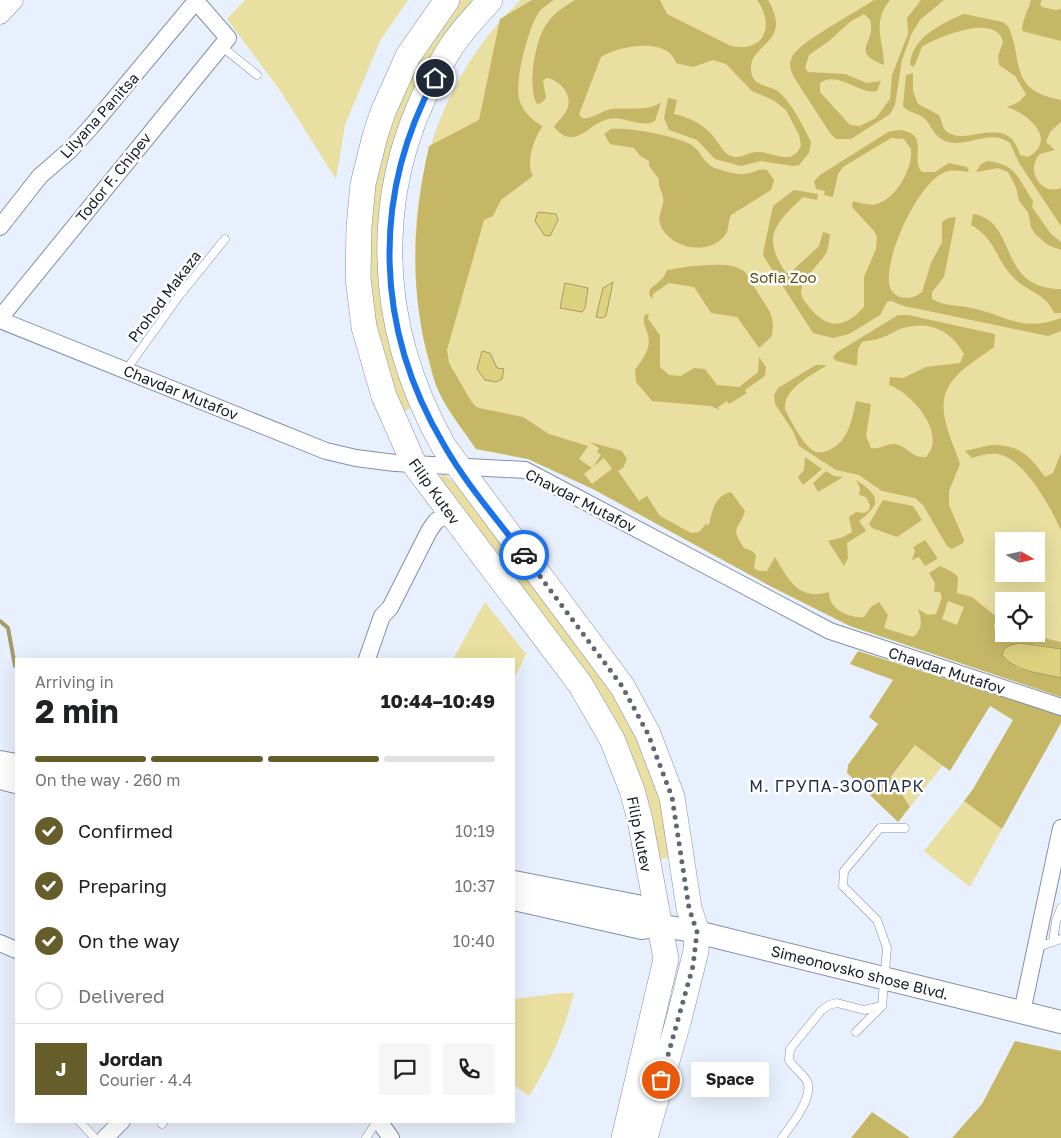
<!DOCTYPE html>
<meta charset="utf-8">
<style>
body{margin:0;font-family:"Golos Text",sans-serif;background:#f6f6f6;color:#202124;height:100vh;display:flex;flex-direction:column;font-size:19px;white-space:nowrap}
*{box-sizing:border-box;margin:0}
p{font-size:16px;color:#757577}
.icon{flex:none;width:28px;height:28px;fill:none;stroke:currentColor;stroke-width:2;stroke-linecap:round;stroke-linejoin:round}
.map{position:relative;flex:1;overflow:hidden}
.drawer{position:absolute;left:15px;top:658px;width:500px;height:465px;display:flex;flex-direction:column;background:#fff;border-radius:0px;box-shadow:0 5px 20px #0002}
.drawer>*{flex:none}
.needle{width:32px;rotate:99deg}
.controls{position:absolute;left:995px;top:532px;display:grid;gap:10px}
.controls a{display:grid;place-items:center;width:50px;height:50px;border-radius:0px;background:#fff;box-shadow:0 5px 20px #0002;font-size:25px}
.pin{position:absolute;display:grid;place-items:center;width:42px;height:42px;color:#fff;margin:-21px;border:2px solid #fff;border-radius:50%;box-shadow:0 1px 5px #0007}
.courier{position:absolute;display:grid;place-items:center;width:50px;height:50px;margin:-25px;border:4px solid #1a73e8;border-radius:50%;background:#fff;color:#222;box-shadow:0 1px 6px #0007}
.bubble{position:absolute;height:35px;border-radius:0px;background:#fff;box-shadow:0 5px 20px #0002;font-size:16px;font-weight:700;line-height:35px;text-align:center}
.overview em{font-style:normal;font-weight:700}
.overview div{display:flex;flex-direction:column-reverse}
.overview{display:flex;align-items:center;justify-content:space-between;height:85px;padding:0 20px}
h1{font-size:32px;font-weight:700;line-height:38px}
.bar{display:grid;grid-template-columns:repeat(4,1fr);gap:8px 5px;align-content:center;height:60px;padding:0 20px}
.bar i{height:6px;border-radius:4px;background:#e0e0e0}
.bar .current{background:#665e2a}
.bar p{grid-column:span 4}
.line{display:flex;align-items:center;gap:12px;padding:0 20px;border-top:1px solid #e0e0e0}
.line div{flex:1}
.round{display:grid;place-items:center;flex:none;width:52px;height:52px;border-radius:0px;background:#f6f6f6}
ol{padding:0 20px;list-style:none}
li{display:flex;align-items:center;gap:15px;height:55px}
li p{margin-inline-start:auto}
li .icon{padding:5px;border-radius:50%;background:#665e2a;color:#fff;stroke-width:4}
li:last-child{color:#757577}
li i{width:28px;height:28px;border:2px solid #e0e0e0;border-radius:50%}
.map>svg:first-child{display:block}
.green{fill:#e9dfa0;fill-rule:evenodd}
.forest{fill:#c5b766;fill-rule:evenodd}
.water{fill:#dfd27f;stroke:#a39c65}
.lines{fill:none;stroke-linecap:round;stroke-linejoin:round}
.stream{stroke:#a39c65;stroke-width:4}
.service-casing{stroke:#7f90ac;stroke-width:9}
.minor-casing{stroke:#7f90ac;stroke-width:18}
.tertiary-casing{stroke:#7f90ac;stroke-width:21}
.secondary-casing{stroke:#7f90ac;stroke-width:24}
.primary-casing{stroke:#7f90ac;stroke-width:26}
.service{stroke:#fff;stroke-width:8}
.minor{stroke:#fff;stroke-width:16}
.tertiary{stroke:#fff;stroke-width:20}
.secondary{stroke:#fff;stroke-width:22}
.primary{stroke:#fff;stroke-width:25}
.done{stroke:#606773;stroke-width:5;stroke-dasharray:0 9}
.route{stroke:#1a73e8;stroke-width:6}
.labels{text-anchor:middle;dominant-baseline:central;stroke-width:5;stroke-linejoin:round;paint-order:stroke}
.street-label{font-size:15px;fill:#171d28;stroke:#fff}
.park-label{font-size:15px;fill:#5d5315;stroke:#fff}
.neighbourhood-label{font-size:16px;letter-spacing:1px;fill:#223048;stroke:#fff}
</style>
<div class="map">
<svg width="1061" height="1138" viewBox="0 0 1061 1138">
<rect width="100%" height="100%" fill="#e9f0fd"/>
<!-- green -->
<path class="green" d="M245,0h163l-28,41 -35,84 -9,54 -55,-87 -54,-73z
M459,0h19l-89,170 24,237 -12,6 -22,-58 -11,-72 1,-77 23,-95 12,-27z
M521,0h540v697l-211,-71 -78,-39 -179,-98 -65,-30 -52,-10c-12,-18 -28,-37 -37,-57 -11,-23 -18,-62 -21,-88 -14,-111 19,-226 103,-304zM1004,541h32v33h-32zM1004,601h32v33h-32z
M441,475h4l14,12 157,206 38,77 19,87 -17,2 -12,-62 -205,-317z
M485,602l41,52 -12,25v-20h-61z
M916,744l27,21 -33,42 -19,-29z
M964,801l38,28 -32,58 -46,-36z
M561,993h13c-10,39 -24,70 -45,103l-15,-11v-86z"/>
<!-- forest -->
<path class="forest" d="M532,0h22c-5,4 -11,7 -15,12 -11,16 -24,67 -20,86 2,11 14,24 24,28 -9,11 -18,38 -10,50l-32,24 -8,16 -9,4 -37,130 2,13 22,38 5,6 8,2 39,8 26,17 39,12 -9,13 13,9 9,-13 -4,-3 2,-4 -9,-6 32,9 5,8 -4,9 -5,3 21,30 8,-5 13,20 31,17 8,-1 7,-8 3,1c3,-14 6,-30 22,-33l14,19c-6,20 -16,14 -1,37l8,3 4,4 -2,13 5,3h8l8,-14c14,23 23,44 54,35 -1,17 21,27 35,25l7,-10 8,-5 9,13 -4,13 29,9c10,-8 9,-16 5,-28l10,6 8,-1 6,-17 -2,-5h-6l1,-9 -6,-10 11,-7c6,3 14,6 18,11l-1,16 15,4 26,21 -4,7 2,12h44l21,5v7l-26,-5 -19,24 45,10v19l-211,-71 -78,-39 -179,-98 -65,-30 -52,-10c-12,-18 -28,-37 -37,-57 -5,-10 -7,-22 -10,-32 -20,-71 -16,-143 0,-214l50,-26 21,-101zM604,458l8,11 -20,15 -8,-10zM948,601l16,6 -7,18 -15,-6z
M575,0h85l7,14 64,32c34,7 44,-21 26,-46h11c26,45 -20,42 -17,71 2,17 19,13 29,22 11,9 25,36 31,49l-2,11 -10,12 -6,1 -32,-5 -20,5 -26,-7 -18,-19 -28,-10 -5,-12 4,-20 9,2 -3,14c16,4 28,9 39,22 6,7 10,17 18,20 9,4 17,-4 26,-4 15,-1 36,16 44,-7l-2,-10 -13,-25 -13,-10 -21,-9 -26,-27 -13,-4 -20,7 -17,-4c-7,-26 -57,-18 -75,-6l-22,57 3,4c9,2 20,-7 29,-9 15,-2 39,3 50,-7l-6,19c-15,8 -31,-6 -46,-2 -23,5 -33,33 -55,8 4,-7 12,-12 14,-20 4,-13 -9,-28 -22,-29l-3,3 3,17 -5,5 -4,1c-10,-16 -2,-64 9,-79 7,-12 18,-18 29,-25z
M874,0h16c-19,24 -6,40 -6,65 -36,-14 -7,-21 -14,-45l-6,-6 -13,7 -22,20 -20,14 -4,13 3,4 37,2 22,9 14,-2 -4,10c-19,4 -38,-21 -57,-8v9l30,33 10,1 16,-8 14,-19 2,-24 16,-41 -1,-16 14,-18h23l-24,20 -9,15 -9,25 -7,45 -5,9 -39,25h-15l-6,-6 -35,-54c-4,-8 -7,-13 -3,-22 7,-15 66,-46 82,-57z
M1031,0h11l-2,4 2,3 13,3 6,-1v32l-39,-10c0,-11 6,-20 9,-31z
M964,14l39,8 5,4c16,34 -1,64 53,74v22l-11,10 -4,10 9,8 -15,4c-15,15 0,42 21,34v38l-42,-63 -9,-20c-22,-16 -46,8 -67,-3 -10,-5 -12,-16 -20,-23 -7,-5 -15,-4 -20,-11l3,-31 7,-2v18l5,13 21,11c3,6 3,13 8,17 20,15 61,-21 73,23l8,2c31,-18 -1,-44 -21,-50l12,-5 7,-8 -11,-18 -16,-11 -1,-9 5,-14c-6,-30 -66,-5 -81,5l-8,20 -4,-2c1,-27 32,-42 54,-51z
M611,129c17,-2 68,7 82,17 9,7 11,18 22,22 8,3 22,7 30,6 9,-1 13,-6 22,-4l7,10 -3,10 -40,25c-3,6 -2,14 -5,19 -16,23 -57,15 -66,-10 -3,-9 5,-18 3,-27 -2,-8 -5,-9 -4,-18l-10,-13v-5l-9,-5 -6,-8 -24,-4 -6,-10z
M898,130c34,3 11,28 24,42h13l14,-9 18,4 2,5c-9,-1 -18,-3 -26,1 -26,12 -61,88 -53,114 5,14 23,13 32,5l9,-29 11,-21v-20l6,-4 8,-1 -12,60 -12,15v7c11,7 27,6 39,9 36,7 49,25 90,10v13l-13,5 -144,-30 -13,-5 -4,1 -7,13 -31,19 -16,4 -20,-5 -49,-76 -1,-4 10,-47 21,-16 24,4 -1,6 -14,-3c-28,27 -42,39 -17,76h4l29,-27 4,-14 7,2c-1,6 -1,13 -4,19 -7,12 -23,24 -25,39 0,6 5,11 9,16 18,22 35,20 54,-1v-30l12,-28 1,-12 -3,-6 -22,-24 1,-6c8,2 17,5 24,3 20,-6 36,-36 34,-55l-7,-10 -13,-1 -48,29 -5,7 -5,23 -9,-2 1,-4 -9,-2 -2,-8 6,-6 68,-43z
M988,161c29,4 30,17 45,40l-1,6 19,27 10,8v8l-13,-5 -13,-11 -4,-7 -3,-15 -9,-11 -3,-14 -8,-15 -10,-4 -22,4 5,-8z
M973,214c46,7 23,75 88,75v24h-7c-8,-20 -27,-21 -41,-36 -17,-17 -17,-38 -42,-52z
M692,266c17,0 39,-5 53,6l25,40 3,11 -1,13 -13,12 -22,-31 -26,-4 -17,-26 -25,-4 -16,11 -1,5 -3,-5 1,-5 13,-11 4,-8z
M649,313l-1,6 12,16v32l9,8 12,1 13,-8 11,1 12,16 22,2 19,-15 1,-15 7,10 -1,9 -20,14 2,3 -18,11 -2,-3 -9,6 1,3 -8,-4 -59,-5 -16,-19 -1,-12c8,-12 18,-22 12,-38 -2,-6 -4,-9 -3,-16z
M898,315h10l87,19 -1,13c-30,22 -61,36 -47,80 3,12 9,24 13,37l-11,27v14l15,35 -1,3 -11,6 -5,-3 -24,-41 -8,-7 -33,-7 -23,-16 -23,-5 -37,-24 -6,-15 -18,-27 -1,-9 4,-7 38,-23h11c-16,11 -44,23 -42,45 7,12 15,30 26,39 5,5 11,4 18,1 19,-8 23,-30 27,-49l15,3 -5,32 5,12c9,2 15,-5 24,-4 12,2 18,15 31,13 22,-23 -15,-65 -37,-72l1,-8 13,1 23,-11 34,-4 4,-9c-12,-23 -35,-34 -61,-26 -9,3 -17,9 -25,11 -5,2 -11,1 -16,3l-4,7 -1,17 -20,-5 -4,-3 3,-5z
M991,445c29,0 38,10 54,32l8,-4 8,-20v77c-11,-23 -35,-70 -63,-76 -9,-1 -17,1 -26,4l-7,-7z
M805,457l17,12 -19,16 -5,-8 6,-7z
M826,471l8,5 9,1 -25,15 -5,-9z
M856,480c23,15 27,23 3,41l7,10 -19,12 1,15 -4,8 -16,-25 15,-4 9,-5 -3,-15 7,-5 8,1 5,-3 1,-5 -4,-8 -7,-2 1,-7z
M883,500l30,6 9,14 -25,17 -25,-9 -3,-4z
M925,540l12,17v2l-12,7 -6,-9 -7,3 3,-9 -2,-4z
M858,651l203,64v8l-59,106 -38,-28 9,-12 40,-69 -23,-14 -40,65 -35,-26 -24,32 19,30 -12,15 -51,-49 1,-8 30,-41 -9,-7 24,-37 -43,-16z
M1015,1041l46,10v87h-109l30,-34z
M872,1112l38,26h-59z"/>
<!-- water -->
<path class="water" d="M538,212l18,2 2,6 -8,16 -6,-1 -9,-14z
M613,282l-7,34 -4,2 -6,-1 7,-29z
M565,283l23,5 -3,20 -3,4 -22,-4z
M482,351l8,2 7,15 7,1 -2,10 -6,3 -11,-2 -8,-11z
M1020,643l41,6v29c-20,-5 -46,-6 -59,-23 2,-10 10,-10 18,-12z"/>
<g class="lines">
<!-- stream -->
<path class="stream" d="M0,621l8,7 7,38"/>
<!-- service casing -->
<g class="service-casing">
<path id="service" d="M221,46l36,29
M126,370l53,-74 46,-57
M1053,942l3,-21 5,-13
M1035,948l26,-9
M856,1032l26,-26 5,-58 -10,-28 -34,-34 1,-15 36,-43h25
M79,1121l16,17
M162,1124l2,-3
M366,1138l11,-17
M782,1138c9,-13 32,-40 25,-57 -4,-7 -14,-14 -18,-21l1,-11 31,-38 8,-6 8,-2 27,7 18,-4"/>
</g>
<!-- minor casing -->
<g class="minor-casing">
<path id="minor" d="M0,227l40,-51 29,-25 22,-24 105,-126
M0,318l228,-280 -33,-38
M0,320l326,131 30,7 39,5 130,7 305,161 231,76
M367,659l15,-43 8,-8 39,-77 7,-10 14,-8
M0,943l16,7
M1022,1012l39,-184
M379,1121l12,17
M105,1138l17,-17"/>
</g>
<!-- tertiary casing -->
<g class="tertiary-casing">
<path id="tertiary" d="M0,14l13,-14"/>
</g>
<!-- secondary casing -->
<g class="secondary-casing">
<path id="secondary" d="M0,762l16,3
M0,778l16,4
M514,882l123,24 22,19
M514,899l128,29 17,-3 38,7 364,90"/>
</g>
<!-- primary casing -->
<g class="primary-casing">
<path id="primary" d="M447,0l-39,56 -25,56 -8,24 -12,48 -4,43 -1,51 6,49 20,69 30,68 166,220 32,55 20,51 8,30 26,139 -42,179
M490,0c-13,15 -28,30 -39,47 -81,127 -80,270 -7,400l178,239 26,48 24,63 17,111 8,24 -1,19 -17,68 -34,119"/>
</g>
<!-- service -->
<use href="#service" class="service"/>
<!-- minor -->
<use href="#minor" class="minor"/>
<!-- tertiary -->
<use href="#tertiary" class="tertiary"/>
<!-- secondary -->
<use href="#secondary" class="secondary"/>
<!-- primary -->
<use href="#primary" class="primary"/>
</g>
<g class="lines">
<!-- done -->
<path class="done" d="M524,555l98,131 26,48 24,63 17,111 8,24 -4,34 -32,114"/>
<!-- route -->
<path class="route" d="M435,78c-64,119 -60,251 9,367 22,39 53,74 80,110"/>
</g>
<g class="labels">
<!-- street labels -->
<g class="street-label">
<text transform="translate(99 115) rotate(-48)">Lilyana Panitsa</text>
<text transform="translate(113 177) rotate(-51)">Todor F. Chipev</text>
<text transform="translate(164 296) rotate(-53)">Prohod Makaza</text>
<text transform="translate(181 392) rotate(22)">Chavdar Mutafov</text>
<text transform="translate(435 491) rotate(55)">Filip Kutev</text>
<text transform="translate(581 500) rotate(27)">Chavdar Mutafov</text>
<text transform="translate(947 670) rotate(18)">Chavdar Mutafov</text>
<text transform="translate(640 834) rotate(79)">Filip Kutev</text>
<text transform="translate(860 972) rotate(14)">Simeonovsko shose Blvd.</text>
</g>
<!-- park labels -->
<g class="park-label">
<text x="783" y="277">Sofia Zoo</text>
</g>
<!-- neighbourhood labels -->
<g class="neighbourhood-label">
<text x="837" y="786">М. ГРУПА-ЗООПАРК</text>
</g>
</g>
</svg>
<div class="controls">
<a><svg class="needle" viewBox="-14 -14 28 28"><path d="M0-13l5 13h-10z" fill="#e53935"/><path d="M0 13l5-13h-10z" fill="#757577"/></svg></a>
<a><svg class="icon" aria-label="locate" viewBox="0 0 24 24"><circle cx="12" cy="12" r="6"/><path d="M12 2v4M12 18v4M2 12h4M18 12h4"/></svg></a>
</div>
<div class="pin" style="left:661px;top:1080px;background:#ea580c"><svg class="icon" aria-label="bag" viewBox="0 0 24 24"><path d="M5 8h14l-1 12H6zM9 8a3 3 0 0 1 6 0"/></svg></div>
<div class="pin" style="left:435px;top:78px;background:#1f2937"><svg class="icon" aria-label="home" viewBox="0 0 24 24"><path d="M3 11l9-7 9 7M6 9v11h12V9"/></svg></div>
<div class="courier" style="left:524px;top:555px"><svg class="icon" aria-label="car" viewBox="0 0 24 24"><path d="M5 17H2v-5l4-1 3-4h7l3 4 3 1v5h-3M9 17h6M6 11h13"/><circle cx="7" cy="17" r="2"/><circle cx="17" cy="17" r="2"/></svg></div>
<div class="bubble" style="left:691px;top:1062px;width:78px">Space</div>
<section class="drawer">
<div class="overview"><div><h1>2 min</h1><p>Arriving in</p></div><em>10:44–10:49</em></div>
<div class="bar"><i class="current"></i><i class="current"></i><i class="current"></i><i></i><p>On the way · 260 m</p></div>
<ol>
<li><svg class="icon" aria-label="check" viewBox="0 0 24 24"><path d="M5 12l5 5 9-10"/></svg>Confirmed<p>10:19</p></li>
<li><svg class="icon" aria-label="check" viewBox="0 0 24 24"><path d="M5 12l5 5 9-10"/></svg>Preparing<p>10:37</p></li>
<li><svg class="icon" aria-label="check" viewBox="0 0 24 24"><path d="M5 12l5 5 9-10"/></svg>On the way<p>10:40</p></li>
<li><i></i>Delivered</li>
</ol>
<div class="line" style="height:90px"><b class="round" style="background:#665e2a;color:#fff">J</b><div><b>Jordan</b><p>Courier · 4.4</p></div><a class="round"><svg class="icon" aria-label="chat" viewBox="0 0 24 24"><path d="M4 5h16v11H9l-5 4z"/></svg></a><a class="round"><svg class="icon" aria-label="phone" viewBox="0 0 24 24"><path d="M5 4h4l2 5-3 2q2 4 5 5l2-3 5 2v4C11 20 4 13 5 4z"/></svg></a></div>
</section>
</div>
